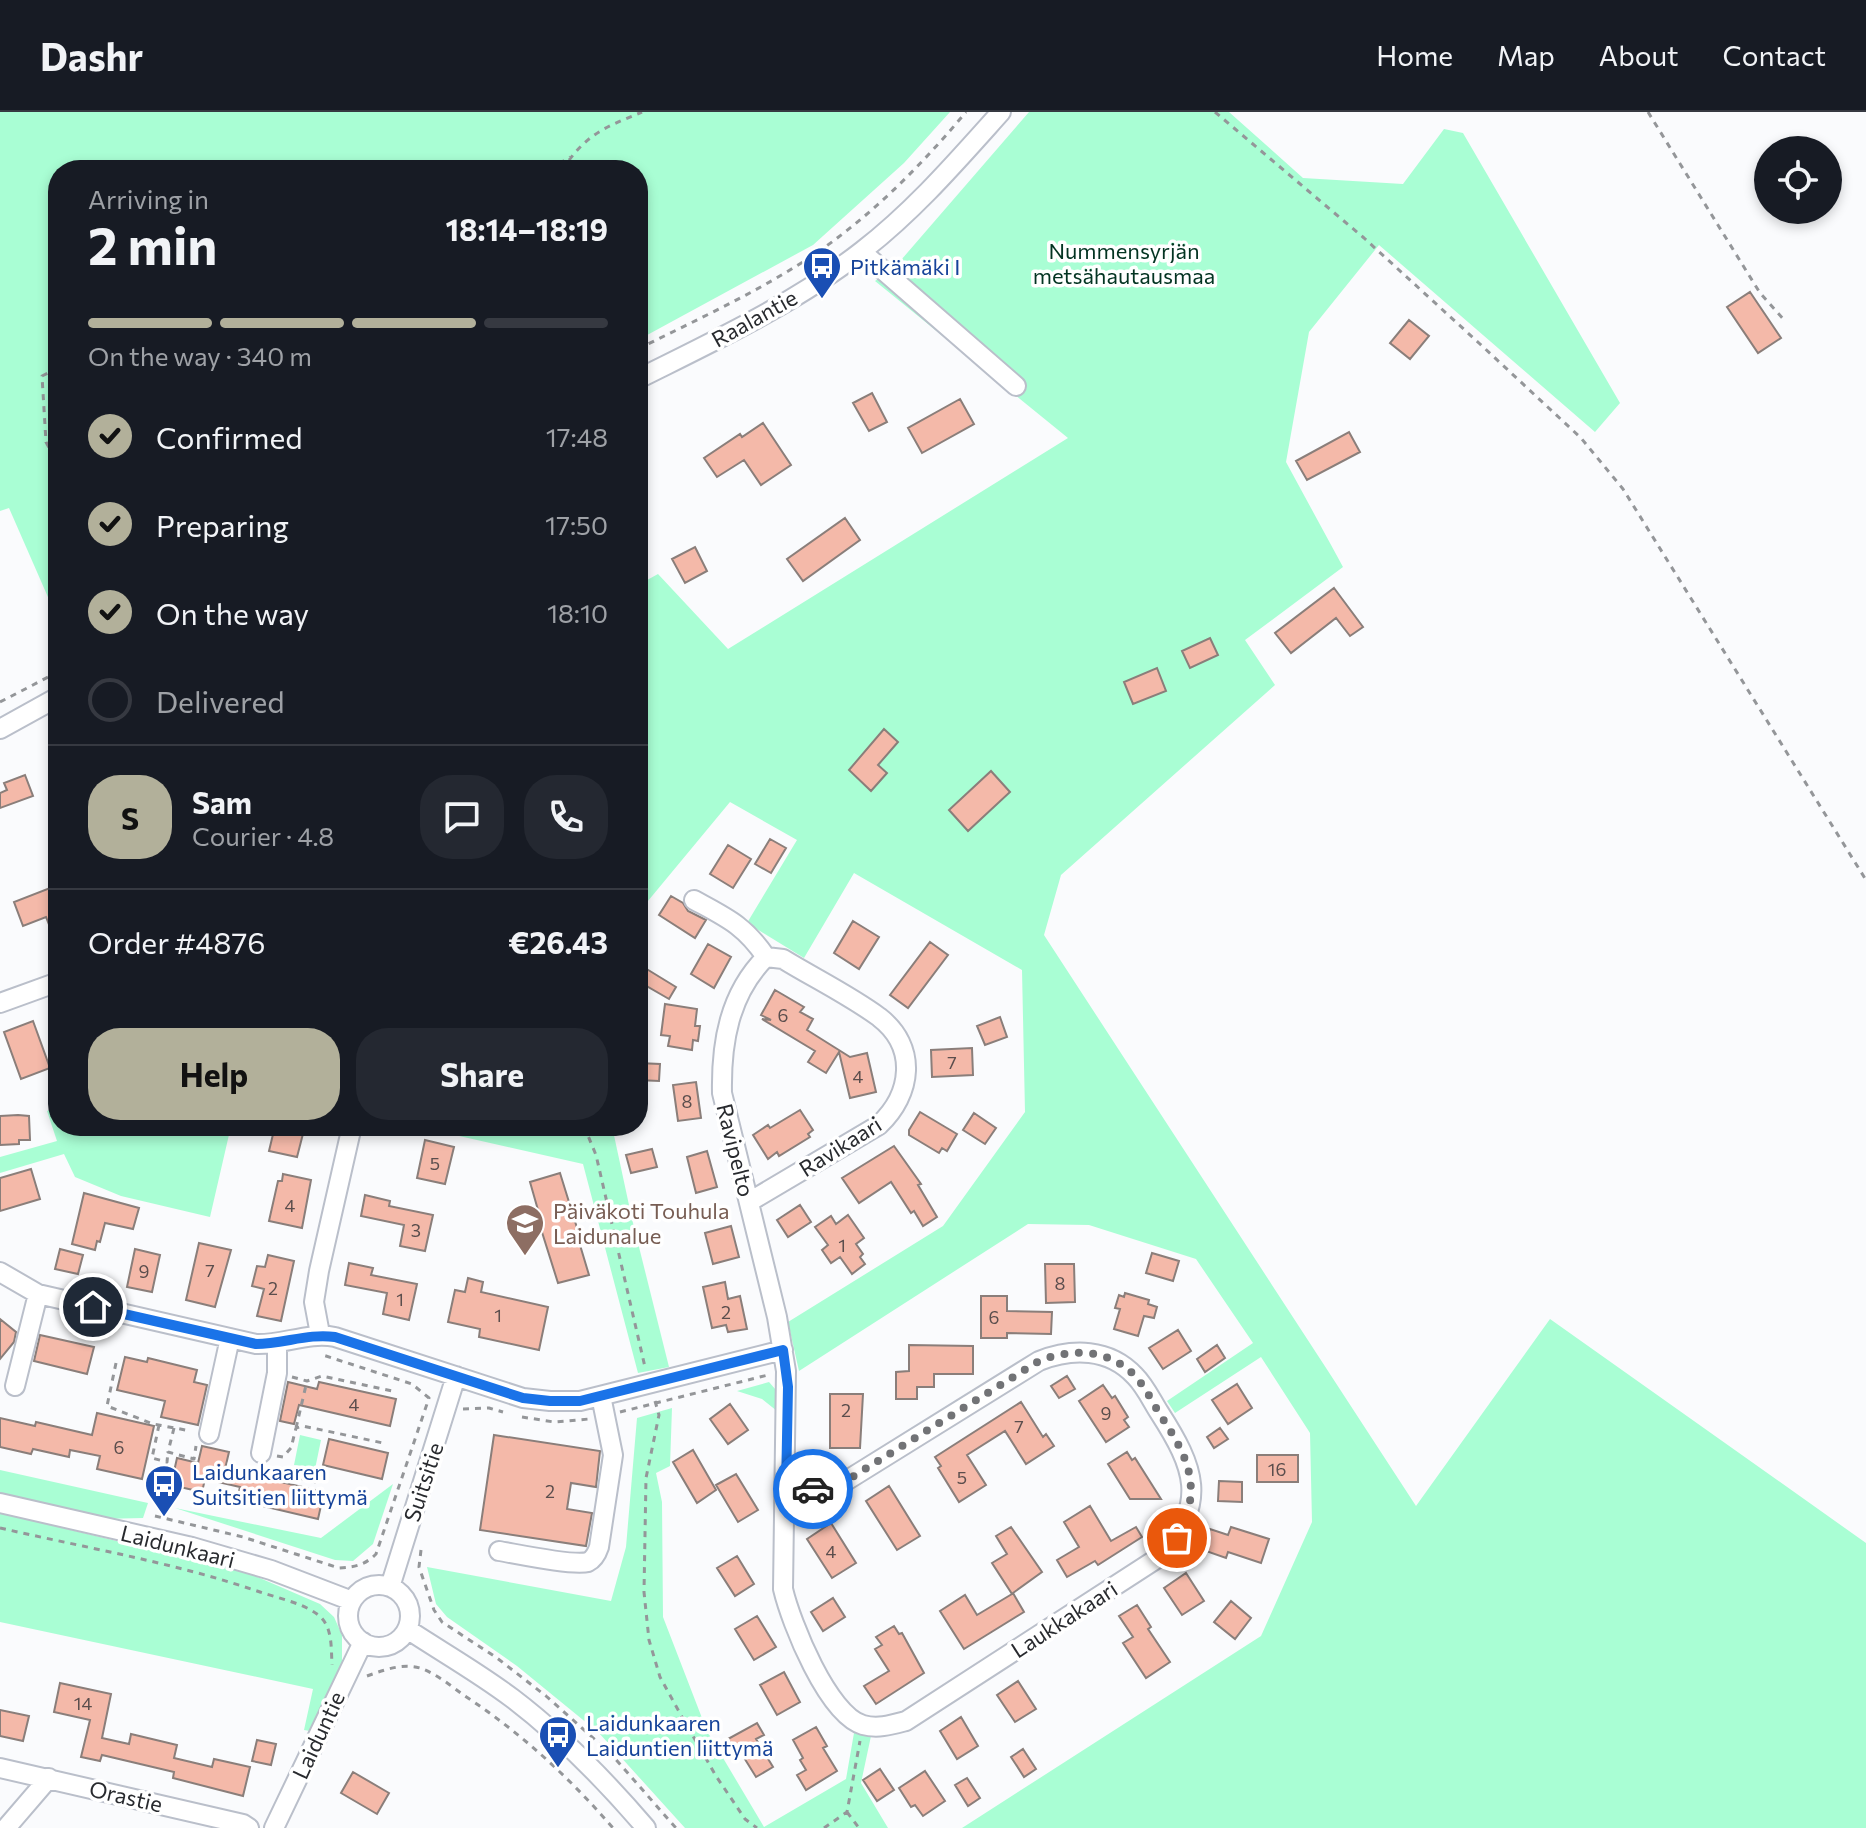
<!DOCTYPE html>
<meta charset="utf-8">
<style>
body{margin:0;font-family:Commissioner,sans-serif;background:#242831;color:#f1f3f6;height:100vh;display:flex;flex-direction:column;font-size:30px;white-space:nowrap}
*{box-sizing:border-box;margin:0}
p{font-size:26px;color:#9ea1a6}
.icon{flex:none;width:44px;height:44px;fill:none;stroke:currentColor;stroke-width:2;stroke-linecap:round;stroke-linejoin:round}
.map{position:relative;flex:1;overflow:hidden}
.sheet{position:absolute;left:48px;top:48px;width:600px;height:976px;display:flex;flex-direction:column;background:#171b24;border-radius:32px;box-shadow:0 4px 12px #0003}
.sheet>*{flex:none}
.fabs{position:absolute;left:1754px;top:24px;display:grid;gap:16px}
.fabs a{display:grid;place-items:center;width:88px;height:88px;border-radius:50%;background:#171b24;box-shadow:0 4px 12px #0003;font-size:40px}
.pin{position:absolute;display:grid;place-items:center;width:68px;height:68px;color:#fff;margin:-34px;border:4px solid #fff;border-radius:50%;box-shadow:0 2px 8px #0007}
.courier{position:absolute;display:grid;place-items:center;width:80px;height:80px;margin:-40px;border:6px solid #1a73e8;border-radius:50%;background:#fff;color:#222;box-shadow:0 2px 10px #0007}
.overview em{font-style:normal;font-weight:700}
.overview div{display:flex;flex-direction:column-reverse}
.overview{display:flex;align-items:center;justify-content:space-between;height:136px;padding:0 40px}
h1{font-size:52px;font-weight:700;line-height:60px}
.bar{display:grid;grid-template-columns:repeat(4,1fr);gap:12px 8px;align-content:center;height:96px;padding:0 40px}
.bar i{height:10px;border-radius:6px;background:#363941}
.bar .active{background:#b2b09a}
.bar p{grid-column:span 4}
.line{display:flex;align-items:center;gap:20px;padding:0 40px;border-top:2px solid #363941}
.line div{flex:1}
.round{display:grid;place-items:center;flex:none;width:84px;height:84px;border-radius:32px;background:#242831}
ol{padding:0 40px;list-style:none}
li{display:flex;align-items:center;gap:24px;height:88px}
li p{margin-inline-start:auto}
li .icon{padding:8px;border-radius:50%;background:#b2b09a;color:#111;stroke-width:4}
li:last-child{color:#9ea1a6}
li i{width:44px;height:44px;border:4px solid #363941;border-radius:50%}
.button{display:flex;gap:16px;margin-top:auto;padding:16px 40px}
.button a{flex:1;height:92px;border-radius:32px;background:#b2b09a;color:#111;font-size:32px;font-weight:700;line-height:92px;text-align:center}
.button a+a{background:#242831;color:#f1f3f6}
header{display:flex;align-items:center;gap:48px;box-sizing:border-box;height:112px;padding:0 40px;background:#171b24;border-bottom:2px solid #363941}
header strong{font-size:38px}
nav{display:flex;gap:44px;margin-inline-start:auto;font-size:28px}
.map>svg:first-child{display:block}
.green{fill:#a9fed4}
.building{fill:#f4b9a9;stroke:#8a7e7a;stroke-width:2}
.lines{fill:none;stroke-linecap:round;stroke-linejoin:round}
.minor-casing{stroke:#babfca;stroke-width:22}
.path{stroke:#949699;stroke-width:3;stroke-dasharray:6 6;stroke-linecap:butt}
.minor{stroke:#fff;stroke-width:18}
.done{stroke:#727376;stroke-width:8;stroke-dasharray:0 14.4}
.route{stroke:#1a73e8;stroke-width:10}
.labels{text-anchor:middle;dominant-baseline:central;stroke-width:7;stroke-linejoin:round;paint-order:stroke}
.number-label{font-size:18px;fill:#5b4e4d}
.park-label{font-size:22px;fill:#033422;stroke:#fff}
.transit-label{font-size:22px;fill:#164399;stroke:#fff;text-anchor:start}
.street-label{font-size:22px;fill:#282a2e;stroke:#fff}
.education-label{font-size:22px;fill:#785e54;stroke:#fff;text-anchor:start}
</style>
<header>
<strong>Dashr</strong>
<nav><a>Home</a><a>Map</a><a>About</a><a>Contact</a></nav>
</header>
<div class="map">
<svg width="1866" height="1716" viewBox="0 0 1866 1716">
<rect width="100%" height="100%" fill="#fafbfd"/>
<!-- green -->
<path class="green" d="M0,0h950l-46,51 -91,82 -175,95v-170h-580v450l-49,-112 -9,3z
M1029,0h200l74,66 100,6 41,-55 19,4 157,270 -25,29 -216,-187 -70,87 -23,130 57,105 -98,73 30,45 -214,190 -17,60 372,571 134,-187 316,224v285h-904l299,-192 51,-114 -2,-89 -49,-76 -86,56 -8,-12 86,-58 -57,-84 -107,-34 -61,-1 -229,147 -11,-49 155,-96 82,-114 -3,-142 -168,-97 -50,85 -57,-35 50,-83 -67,-38 -92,111v-328l20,-11 70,75 340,-211 -193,-157 20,-14z
M58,994v20h173l-21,91 -89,-21 -46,-19 -11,-23 -64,19v-16l57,-16 -10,-30z
M415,1014h197l20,93 37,148 -31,6 -55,-209z
M769,1270l7,8 1,21 -15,-12 -25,-8z
M672,1296l-2,58 -14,7 6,29 1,115 44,114 57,96 82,-48 8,-46 17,3 -10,47 27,45h-203l-86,-95 -82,-67 -70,-49 -11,-13 -9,-37 184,34 15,-54 11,-129z
M300,1323l21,5 -6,29 -21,-4z
M0,1358l148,33 -5,15 -42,1 -101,-24z
M393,1372l-20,60 -20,17 -18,-1 -160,-52 146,30z
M0,1401l246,59 74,32 14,13 8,18v27l-32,69 -6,-1 9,-41 -313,-67z"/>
<!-- building -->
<path class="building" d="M1750,180l31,46 -23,15 -31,-46z
M1409,208l20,16 -19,23 -20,-16z
M872,281l15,29 -18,9 -16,-28z
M960,287l14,25 -52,29 -14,-25z
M763,311l28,42 -30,20 -17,-25 -27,17 -13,-19 36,-24 2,3z
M1349,320l11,20 -53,28 -11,-19z
M845,406l15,22 -57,41 -16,-22z
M695,435l12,24 -22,12 -13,-24z
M1334,476l29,39 -13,9 -14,-18 -45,35 -16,-20z
M1210,526l8,17 -28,13 -8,-17z
M1157,556l9,23 -33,13 -9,-22z
M884,617l14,13 -20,23 9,8 -16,18 -22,-21z
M991,659l19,21 -42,39 -19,-21z
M25,663l8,21 -33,12v-15l7,-3 -3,-7z
M770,727l16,9 -15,25 -16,-9z
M728,733l23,14 -18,29 -23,-14z
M50,776l8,21 -1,36 -11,-28 -23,9 -9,-24z
M671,784l12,7 5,8 18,9 -11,18 -36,-23z
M853,809l26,16 -20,32 -25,-16z
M930,830l18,13 -40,53 -18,-13z
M708,832l23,13 -17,31 -23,-14z
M645,856l31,19 -7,12 -31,-18z
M775,878l29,17 -4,5 13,7 -6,11 43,27 17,-4 9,39 -26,6 -11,-46 -13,21 -18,-11 7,-11 -53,-32 9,1 -10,-5z
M665,892l32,5 -2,17h5l-2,15 -5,-1 -1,10 -24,-4 2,-10 -9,-1z
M1000,905l7,20 -22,8 -8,-19z
M33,909l17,47 -29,11 -17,-47z
M972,936l1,27 -41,2 -1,-27z
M638,951l22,1 -1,17 -21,-1z
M696,970l5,36 -23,3 -5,-36z
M800,998l13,20 -5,4 2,3 -31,19 -2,-4 -9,7 -15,-24 15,-10 2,3z
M920,1000l37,22 -10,17 -5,-3 -3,5 -30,-18v-5z
M974,1001l22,15 -11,16 -22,-14z
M18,1003l11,1 1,24h-11v4l-19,1v-29z
M275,1014h30l-8,31 -28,-6z
M425,1028l29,7 -9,37 -28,-6z
M894,1034l27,38 -3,1 19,32 -14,9 -9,-15 -3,2 -20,-31 -32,21 -17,-25z
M652,1037l5,18 -26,6 -5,-18z
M707,1039l10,36 -21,6 -9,-36z
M31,1057l9,30 -40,12v-33z
M560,1061l22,71 -2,1 9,30 -31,8 -23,-73h3l-8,-28z
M283,1062l28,6 -9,48 -33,-7 9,-40h4z
M84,1081l55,15 -6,21 -28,-6 -5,19 -3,-1 -2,9 -23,-6z
M365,1083l25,6 -1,5 44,9 -8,36 -25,-5 4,-21 -43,-9z
M800,1093l11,17 -23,15 -11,-17z
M848,1103l16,23 -8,6 7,10 -3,3 5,7 -13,10 -12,-17 -9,6 -9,-13 6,-5 -13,-18 16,-11 5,8z
M731,1114l8,31 -26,7 -8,-31z
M199,1131l32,7 -16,57 -29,-7z
M60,1137l23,6 -5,19 -23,-5z
M135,1137l25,6 -8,37 -25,-5z
M1152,1141l27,8 -6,20 -27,-8z
M268,1143l26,6 -13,60 -24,-5 7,-27 -12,-3 5,-20 8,1z
M349,1151l24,5 -2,7 46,9 -8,36 -26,-6 4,-21 -42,-8z
M1045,1152h29l1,38 -29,1z
M468,1166l15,4 -2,10 67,15 -9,43 -60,-13 1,-8 -32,-7 7,-32 10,2z
M725,1170l3,17 12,-3 7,33 -19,3 -2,-7 -14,3 -9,-41z
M1125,1181l24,7 -1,4 9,3 -3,11 -10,-2 -6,20 -24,-7 6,-20 -5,-1 4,-13 5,2z
M981,1184h26v15l45,1 -1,22 -44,-1v5h-26z
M0,1207l16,13 -2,10 -14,17z
M1178,1218l13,21 -28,18 -14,-21z
M40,1223l54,12 -7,27 -53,-13z
M909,1233l64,1v28h-39v13h-17v12h-21v-27l13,-1z
M1217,1233l8,13 -20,14 -8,-13z
M125,1245l22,5 1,-4 49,12 -3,12 13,3 -9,40 -37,-8 4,-16 -48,-11z
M1067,1264l8,13 -16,9 -8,-12z
M288,1270l29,7 2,-7 77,17 -6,27 -91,-21 -5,19 -14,-3z
M1237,1272l15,24 -24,16 -16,-24z
M1103,1273l9,13 3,-2 13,21 -4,3 5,7 -23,15 -27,-41z
M830,1282h33l-3,54h-30z
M1021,1290l22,35 3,-3 8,12 -28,18 -21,-33 -38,24 19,30 -27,17 -21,-34 3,-2 -6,-9z
M730,1292l18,26 -20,14 -18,-25z
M97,1301l57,13 -12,53 -45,-10 3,-13 -30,-6 -1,7 -36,-8 -2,5 -31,-7v-29l35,8 1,-4 56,13z
M1220,1316l8,11 -14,9 -7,-11z
M494,1323l106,16 -4,36 -25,-4 -4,26 25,4 -6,33 -106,-16z
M329,1327l59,14 -6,26 -59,-14z
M202,1334l27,6 -4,17 99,23 -6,27 -81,-19 3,-13 -35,-8 -3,13 -31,-7 6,-27 21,5z
M693,1338l23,40 -19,13 -24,-41z
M1127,1340l5,8 3,-2 26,41h-31l-22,-35z
M1257,1343h41v27h-41z
M736,1362l22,36 -20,12 -22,-37z
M1219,1369l23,1v20l-24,-1z
M889,1374l31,50 -23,14 -31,-49z
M1090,1394l21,35 25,-14 6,10 -44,28 -3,-4 -28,16 -10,-17 22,-13 -15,-25z
M831,1411l25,40 -24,15 -25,-39z
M1011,1415l31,45 -29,21 11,19 -60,37 -24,-38 25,-16 12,20 35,-21 -20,-31 15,-9 -11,-18z
M1231,1415l38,12 -8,24 -33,-11 -2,6 -23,-8 7,-21 18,6z
M737,1444l17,28 -19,12 -18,-28z
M1186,1461l18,28 -22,14 -18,-27z
M833,1486l12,19 -22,14 -12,-19z
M1231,1489l20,17 -16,21 -21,-17z
M1137,1493l14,22 -3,2 22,33 -24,16 -23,-35 10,-6 -14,-21z
M757,1504l19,31 -22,13 -19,-31z
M894,1514l5,8 3,-1 22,40 -48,31 -12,-18 25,-15 -14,-22 7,-4 -6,-8z
M784,1560l16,30 -23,13 -17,-30z
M1018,1569l18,28 -21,13 -18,-27z
M60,1571l51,11 -9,44 27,6 2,-10 46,11 -3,13 38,9 2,-8 36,8 -7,29 -70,-18 1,-6 -72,-17 -2,6 -19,-4 9,-37 -36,-8z
M0,1598l29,6 -6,25 -23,-5z
M961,1605l17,29 -21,13 -17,-28z
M757,1611l7,12 -8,4 17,28 -17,10 -18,-29 -4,3 -6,-12z
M816,1615l11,19 -4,2 14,23 -31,19 -9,-15 9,-5 -6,-10 3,-2 -10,-18z
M257,1628l19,4 -5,21 -19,-4z
M1023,1637l13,20 -12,8 -13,-20z
M880,1657l14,21 -17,11 -14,-21z
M925,1659l20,30 -22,15 -8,-11 -4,2 -12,-19z
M353,1660l36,21 -12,21 -36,-21z
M967,1666l13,20 -12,8 -13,-21z"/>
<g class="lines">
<!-- minor casing -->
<g class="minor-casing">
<path id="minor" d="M862,140l154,134
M638,267c76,-38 156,-75 224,-128 52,-40 95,-90 139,-139
M0,617l58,-32
M694,788c33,18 50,25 72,57
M766,845c-37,37 -45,86 -44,136l55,224 9,54 -3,218c8,34 45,126 80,136 15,4 28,0 43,-4l255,-165c47,-54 34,-88 -2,-144 -7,-11 -14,-26 -24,-36 -26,-28 -63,-28 -96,-15l-198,123 -21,5 -34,-1
M0,891l58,-21
M749,1090l130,-77c33,-31 39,-78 0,-108 -30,-22 -65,-39 -96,-58l-17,-2
M0,1160l38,22 218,50c27,1 52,-12 79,-7l188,61 27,3h30l203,-51
M320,1222l-6,-32 5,-31 33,-145
M15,1274l23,-92
M209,1322l21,-96
M261,1341l16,-80v-29
M0,1391l192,44 79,23 81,31
M499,1439c18,3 74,15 89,11 6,-3 9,-9 11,-15l14,-92 -12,-59
M348 1504a31 31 0 1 1 62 0a31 31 0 1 1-62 0Z
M390,1475l66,-211
M407,1517c35,23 72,44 105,69 50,38 93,82 134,130
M0,1656l243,56 6,4
M6,1716l43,-50
M274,1716l89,-186"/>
</g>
<!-- path -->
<path class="path" d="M1215,0l149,126 116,106 101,94 42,51 243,391
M1648,0l112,181 26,29
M549,58l21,-13
M562,58c25,-37 42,-42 80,-58
M638,237c70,-35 145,-68 207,-117 45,-35 85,-77 121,-120
M58,256l-16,8 4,66 12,22
M0,590l58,-30
M584,1014l12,29 49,212
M116,1251l-9,43 46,18 38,7
M292,1265l15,4 15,-5 70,15
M655,1289l4,14 -13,63 -2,114 5,48 11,37 22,40 34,59 29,43 12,9
M463,1297l26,-1 14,4
M620,1300l148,-37
M522,1305l32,5 35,-3
M159,1313l-7,33 15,4 1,-10
M174,1316l-6,24 26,7 2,-13
M296,1316l11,-47
M277,1344l6,1 8,-9 5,-20 7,-2 80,17
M265,1358l51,12
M155,1404l88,21 96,31c16,-1 26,-3 37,-14l53,-156 -17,-14 -89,-29
M0,1416c87,20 176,35 260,64 18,6 42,11 57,22 16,11 14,34 15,51
M421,1438l-2,17 15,43 8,12 55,36 49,38 65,58 65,74
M367,1564c17,-6 35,-13 53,-8 15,5 30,17 42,26 58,38 106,82 151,134
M847,1700l12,16
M824,1716l23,-16 13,-71"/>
<!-- minor -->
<use href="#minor" class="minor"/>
</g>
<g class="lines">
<!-- done -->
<path class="done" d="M813,1377l28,-5 198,-123c33,-13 70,-13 97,16 9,10 16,24 23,36 29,44 45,74 18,125"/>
<!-- route -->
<path class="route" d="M93,1195l163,37c27,0 53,-11 79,-7l188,61 27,3h30l203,-51 5,37 -2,101 27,1"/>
</g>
<!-- icons -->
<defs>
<g id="bus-pin" transform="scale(2)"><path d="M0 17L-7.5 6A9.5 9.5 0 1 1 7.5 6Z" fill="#1a4fb4" stroke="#fff"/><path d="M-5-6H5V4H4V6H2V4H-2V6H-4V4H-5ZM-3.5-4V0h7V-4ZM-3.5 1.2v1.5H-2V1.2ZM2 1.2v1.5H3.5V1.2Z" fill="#fff"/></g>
<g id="school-pin" transform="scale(2)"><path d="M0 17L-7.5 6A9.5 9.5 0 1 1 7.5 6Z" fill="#8d6e63" stroke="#fff"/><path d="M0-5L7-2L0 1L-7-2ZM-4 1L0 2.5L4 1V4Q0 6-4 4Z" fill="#fff"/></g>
</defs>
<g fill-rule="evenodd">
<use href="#bus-pin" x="822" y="154"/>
<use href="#school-pin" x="525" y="1111"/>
<use href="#bus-pin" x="164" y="1372"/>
<use href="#bus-pin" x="558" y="1623"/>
</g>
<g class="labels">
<!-- number labels -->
<g class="number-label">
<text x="783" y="903">6</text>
<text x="952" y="950">7</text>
<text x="858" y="964">4</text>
<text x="687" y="989">8</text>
<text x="435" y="1051">5</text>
<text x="290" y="1093">4</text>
<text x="416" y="1118">3</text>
<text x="842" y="1133">1</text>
<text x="210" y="1158">7</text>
<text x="144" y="1159">9</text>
<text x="1060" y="1171">8</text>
<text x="273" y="1176">2</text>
<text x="400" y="1187">1</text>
<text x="726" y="1200">2</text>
<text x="498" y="1203">1</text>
<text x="994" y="1205">6</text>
<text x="354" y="1292">4</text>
<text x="846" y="1298">2</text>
<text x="1106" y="1301">9</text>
<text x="1019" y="1314">7</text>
<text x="119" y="1335">6</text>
<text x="1277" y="1357">16</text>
<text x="962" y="1365">5</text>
<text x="550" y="1379">2</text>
<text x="831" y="1439">4</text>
<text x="83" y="1591">14</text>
</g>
<!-- park labels -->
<g class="park-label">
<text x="1124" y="138">Nummensyrjän<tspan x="1124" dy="25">metsähautausmaa</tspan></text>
</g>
<!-- transit labels -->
<g class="transit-label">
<text x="850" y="154">Pitkämäki I</text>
<text x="192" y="1359">Laidunkaaren<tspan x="192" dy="25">Suitsitien liittymä</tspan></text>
<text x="586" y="1610">Laidunkaaren<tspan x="586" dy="25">Laiduntien liittymä</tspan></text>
</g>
<!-- street labels -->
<g class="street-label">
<text transform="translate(754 206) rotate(-29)">Raalantie</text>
<text transform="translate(840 1034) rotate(-32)">Ravikaari</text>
<text transform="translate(736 1038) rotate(76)">Ravipelto</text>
<text transform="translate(423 1370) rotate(-72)">Suitsitie</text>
<text transform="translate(178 1434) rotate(14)">Laidunkaari</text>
<text transform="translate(1064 1507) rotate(-33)">Laukkakaari</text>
<text transform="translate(318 1623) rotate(-65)">Laiduntie</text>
<text transform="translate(126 1684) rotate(13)">Orastie</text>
</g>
<!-- education labels -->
<g class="education-label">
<text x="553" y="1098">Päiväkoti Touhula<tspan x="553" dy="25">Laidunalue</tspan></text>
</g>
</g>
</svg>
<div class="fabs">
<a><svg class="icon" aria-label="locate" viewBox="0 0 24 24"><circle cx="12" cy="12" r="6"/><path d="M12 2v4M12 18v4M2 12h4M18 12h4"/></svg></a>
</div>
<div class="pin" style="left:1177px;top:1426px;background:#ea580c"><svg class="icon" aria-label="bag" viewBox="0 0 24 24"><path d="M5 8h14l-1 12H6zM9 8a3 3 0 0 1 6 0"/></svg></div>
<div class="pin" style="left:93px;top:1195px;background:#1f2937"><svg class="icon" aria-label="home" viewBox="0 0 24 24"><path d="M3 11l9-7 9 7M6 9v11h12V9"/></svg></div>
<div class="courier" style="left:813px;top:1377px"><svg class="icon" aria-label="car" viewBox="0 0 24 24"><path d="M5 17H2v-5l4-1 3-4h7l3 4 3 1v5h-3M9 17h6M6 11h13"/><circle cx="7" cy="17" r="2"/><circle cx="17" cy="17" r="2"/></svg></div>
<section class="sheet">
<div class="overview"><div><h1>2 min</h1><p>Arriving in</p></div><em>18:14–18:19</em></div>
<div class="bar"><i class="active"></i><i class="active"></i><i class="active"></i><i></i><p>On the way · 340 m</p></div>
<ol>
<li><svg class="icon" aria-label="check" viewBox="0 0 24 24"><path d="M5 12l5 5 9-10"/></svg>Confirmed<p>17:48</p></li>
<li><svg class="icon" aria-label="check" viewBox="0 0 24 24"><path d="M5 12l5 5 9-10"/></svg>Preparing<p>17:50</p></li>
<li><svg class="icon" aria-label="check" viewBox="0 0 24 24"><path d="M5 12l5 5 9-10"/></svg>On the way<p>18:10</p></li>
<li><i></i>Delivered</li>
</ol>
<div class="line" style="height:144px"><b class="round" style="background:#b2b09a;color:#111">S</b><div><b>Sam</b><p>Courier · 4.8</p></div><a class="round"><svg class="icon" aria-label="chat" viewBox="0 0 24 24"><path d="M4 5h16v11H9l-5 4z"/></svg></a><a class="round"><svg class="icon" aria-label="phone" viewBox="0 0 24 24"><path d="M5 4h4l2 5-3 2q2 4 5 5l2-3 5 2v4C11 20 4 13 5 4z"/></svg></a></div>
<div class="line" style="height:104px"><div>Order #4876</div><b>€26.43</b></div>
<div class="button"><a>Help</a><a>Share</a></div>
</section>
</div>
